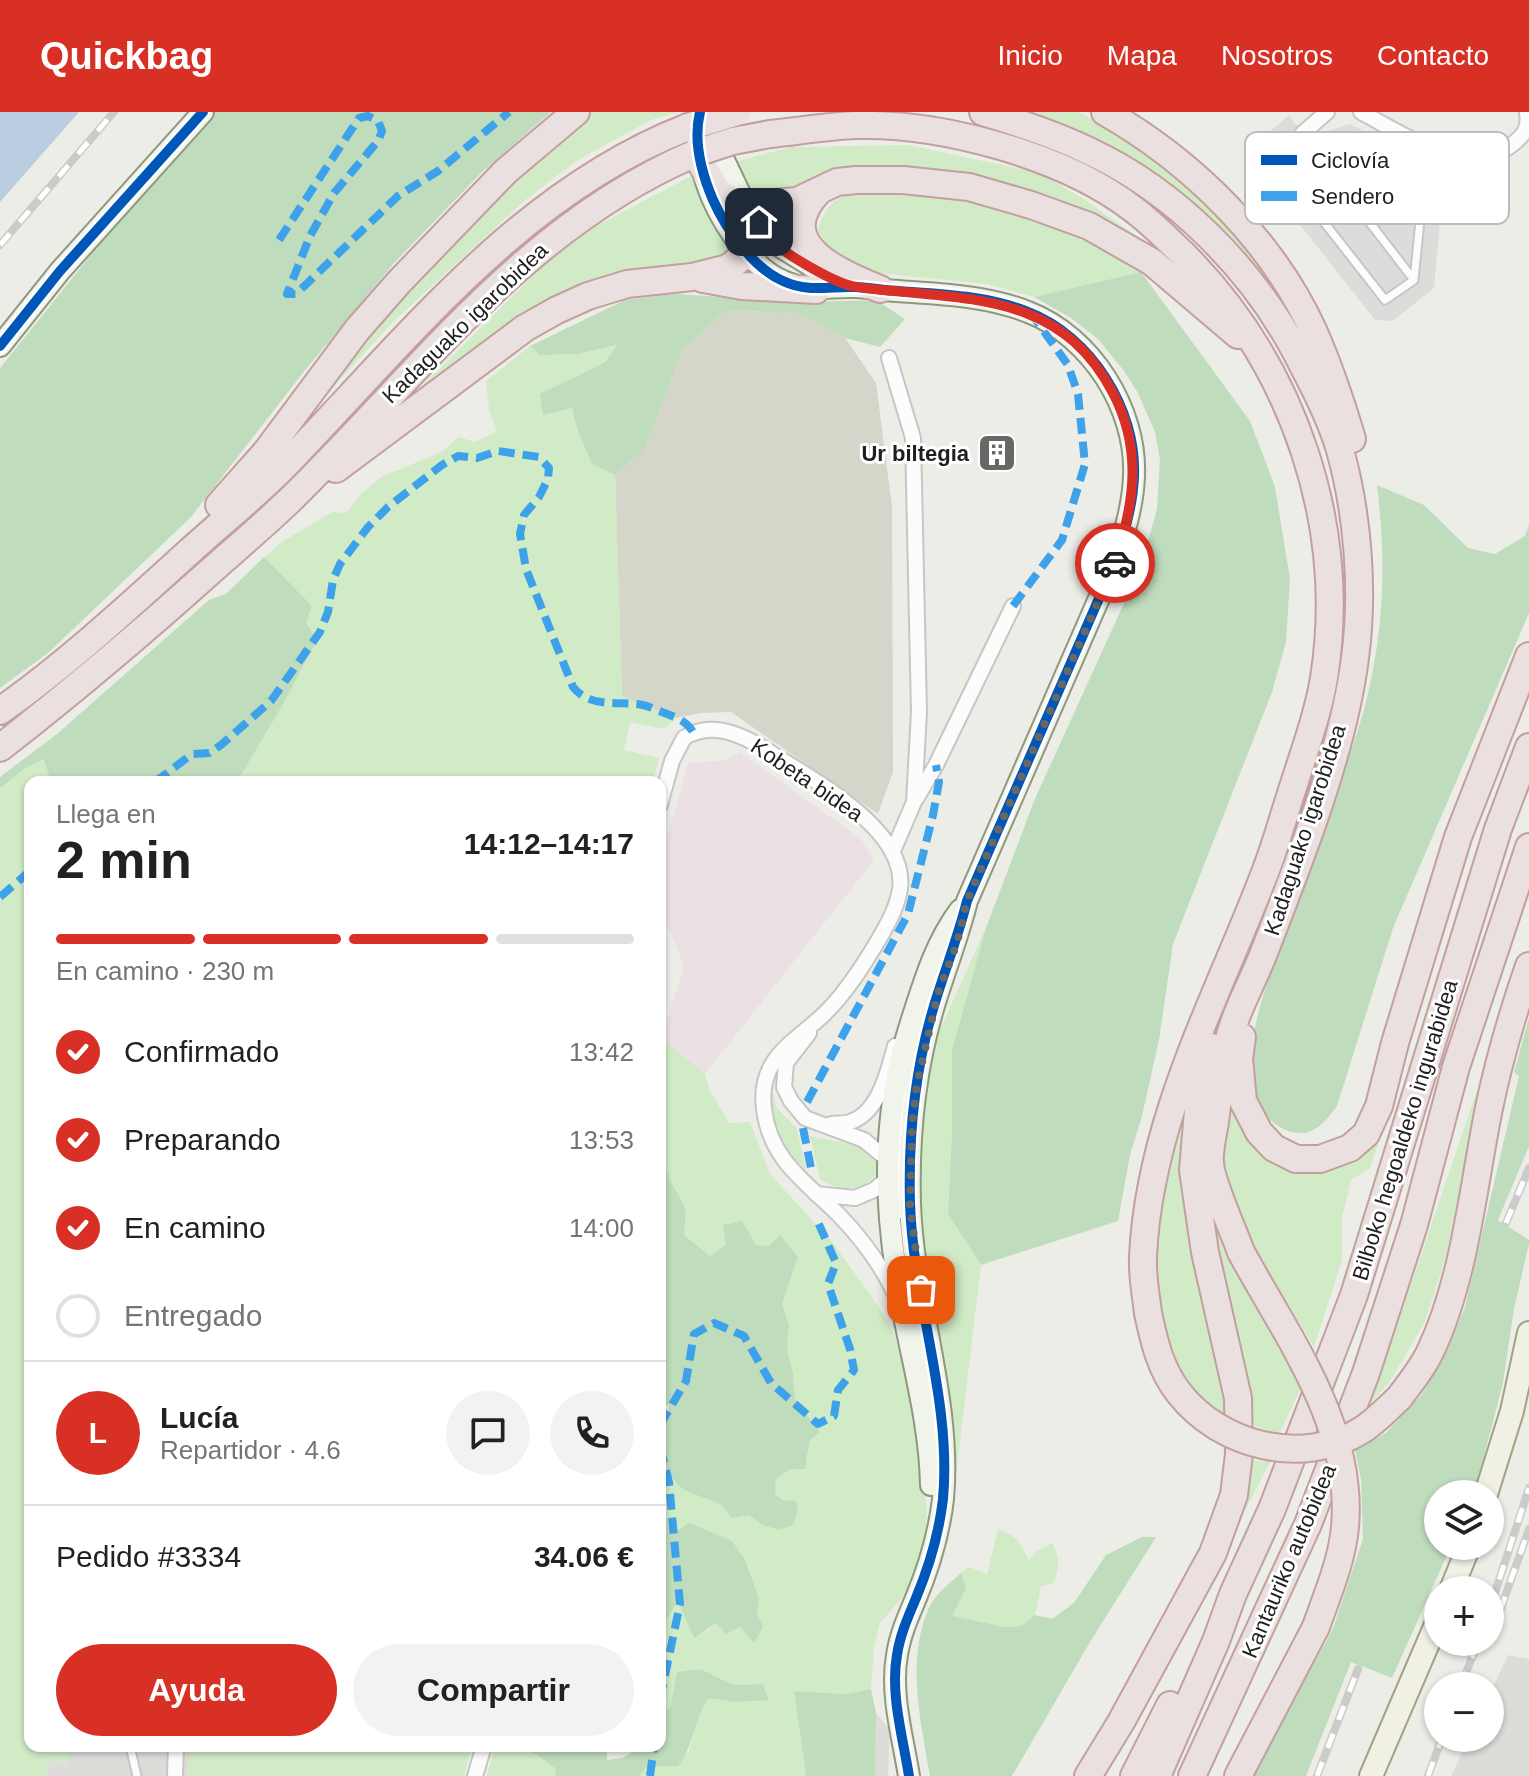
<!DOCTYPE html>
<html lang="es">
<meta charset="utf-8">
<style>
body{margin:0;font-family:Helvetica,sans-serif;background:#f2f2f2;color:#202124;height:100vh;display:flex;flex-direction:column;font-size:30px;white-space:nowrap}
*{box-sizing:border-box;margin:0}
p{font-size:26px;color:#757577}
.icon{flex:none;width:44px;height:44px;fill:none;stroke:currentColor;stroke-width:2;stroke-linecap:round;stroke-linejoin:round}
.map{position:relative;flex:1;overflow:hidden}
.side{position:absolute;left:24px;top:664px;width:642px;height:976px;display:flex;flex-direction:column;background:#fff;border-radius:16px;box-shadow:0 2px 6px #0004}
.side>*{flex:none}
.fabs{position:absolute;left:1424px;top:1368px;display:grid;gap:16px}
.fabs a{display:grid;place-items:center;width:80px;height:80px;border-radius:50%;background:#fff;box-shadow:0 2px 6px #0004;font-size:40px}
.pin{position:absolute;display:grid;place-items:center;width:68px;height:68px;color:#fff;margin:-34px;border-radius:16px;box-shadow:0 4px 12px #0006}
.courier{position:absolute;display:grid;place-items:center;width:80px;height:80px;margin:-40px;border:6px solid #d93025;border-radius:50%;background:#fff;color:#222;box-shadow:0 2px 10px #0007}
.headline em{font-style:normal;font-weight:700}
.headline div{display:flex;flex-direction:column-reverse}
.headline{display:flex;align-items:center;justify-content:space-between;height:136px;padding:0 32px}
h1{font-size:52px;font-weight:700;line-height:60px}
.bar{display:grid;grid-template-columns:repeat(4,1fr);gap:12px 8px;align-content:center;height:96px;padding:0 32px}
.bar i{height:10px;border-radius:6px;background:#e0e0e0}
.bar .active{background:#d93025}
.bar p{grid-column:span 4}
.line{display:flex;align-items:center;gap:20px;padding:0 32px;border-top:2px solid #e0e0e0}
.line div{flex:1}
.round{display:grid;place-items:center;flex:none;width:84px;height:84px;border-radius:42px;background:#f2f2f2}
ol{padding:0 32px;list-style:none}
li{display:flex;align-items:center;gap:24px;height:88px}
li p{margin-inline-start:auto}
li .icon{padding:8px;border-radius:50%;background:#d93025;color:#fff;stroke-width:4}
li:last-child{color:#757577}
li i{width:44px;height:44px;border:4px solid #e0e0e0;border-radius:50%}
.button{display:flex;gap:16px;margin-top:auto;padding:16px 32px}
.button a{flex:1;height:92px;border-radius:48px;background:#d93025;color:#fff;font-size:32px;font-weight:700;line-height:92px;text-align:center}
.button a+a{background:#f2f2f2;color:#202124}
header{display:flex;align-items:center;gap:48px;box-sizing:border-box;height:112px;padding:0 40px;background:#d93025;color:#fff}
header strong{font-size:38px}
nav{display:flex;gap:44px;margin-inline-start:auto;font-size:28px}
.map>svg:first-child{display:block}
.residential{fill:#dcdcd9}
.industrial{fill:#ebe1e4}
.construction{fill:#d4d6c9}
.grass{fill:#d0ebc6}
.forest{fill:#bfdcbd}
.parking{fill:#dcdcda}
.water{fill:#bbcee1}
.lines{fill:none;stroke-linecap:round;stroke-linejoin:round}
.lane-casing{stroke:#c6c6c4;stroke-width:11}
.street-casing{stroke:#c6c6c4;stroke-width:18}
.secondary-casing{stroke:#8f987f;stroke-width:24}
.primary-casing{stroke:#a3a284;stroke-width:26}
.highway-casing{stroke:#c39f9f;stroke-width:30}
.lane{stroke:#fcfcfc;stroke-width:7}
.street{stroke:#fcfcfc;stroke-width:14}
.secondary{stroke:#f0f4eb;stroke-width:20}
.primary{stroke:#f1f0e5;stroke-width:22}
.highway{stroke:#eae0df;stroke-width:26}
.rail-casing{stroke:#cbcbca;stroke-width:8}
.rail{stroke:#fff;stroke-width:5;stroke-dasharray:15;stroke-linecap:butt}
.highway-bridge-casing{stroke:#c39f9f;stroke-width:30;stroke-linecap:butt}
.highway-bridge{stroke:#eae0df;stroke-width:26}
.quiet{stroke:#3da2ea;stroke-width:8;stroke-dasharray:16 8;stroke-linecap:butt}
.cycleway-casing{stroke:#fff;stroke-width:15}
.cycleway{stroke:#0057b8;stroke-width:10}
.done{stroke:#676765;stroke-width:8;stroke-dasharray:0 14.4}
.route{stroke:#d93025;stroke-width:10}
.labels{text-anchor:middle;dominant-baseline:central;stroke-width:6;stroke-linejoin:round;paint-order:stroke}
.street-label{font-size:22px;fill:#1f1f1f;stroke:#fff}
.poi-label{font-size:22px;font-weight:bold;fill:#1f1f1f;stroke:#fff;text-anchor:end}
.key{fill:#fff;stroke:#bcbcbc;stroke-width:2}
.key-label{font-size:22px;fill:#1f1f1f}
</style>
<header>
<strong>Quickbag</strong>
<nav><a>Inicio</a><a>Mapa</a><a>Nosotros</a><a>Contacto</a></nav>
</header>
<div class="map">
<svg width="1529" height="1664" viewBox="0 0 1529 1664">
<rect width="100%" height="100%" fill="#edede8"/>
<!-- residential -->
<path class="residential" d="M1508,1543l21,4v117h-78l18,-38h21v-45z
M876,1601l14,17 -2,46h-13z
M71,1634h120l-4,30h-142l4,-16 18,4z"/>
<!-- industrial -->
<path class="industrial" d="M740,640l121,87 13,21 -169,214 -43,-36 22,-72 -24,-59v-44l28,-100 38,-3z"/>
<!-- construction -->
<path class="construction" d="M727,198l73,4 45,24 31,45 16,124 1,265 -15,42 -147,-102 -30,1 -25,5 -54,-22 -7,-221 30,-26 37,-98z"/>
<!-- grass -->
<path class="grass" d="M588,0h90l-27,8 -73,40 -54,41 -130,120 -95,103 56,-77 97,-109z
M1028,0h51l78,47 65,57 47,58 31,53 -38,-54 -55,-58 -72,-53 -61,-34z
M909,33l130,28 45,26 62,44 -78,-38 -93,-28 -100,-11 -44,9 -55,16 -25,3 -6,-7 -10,-25 56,-15z
M695,62c8,29 20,53 39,77l-13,10 -181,52 -126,81 132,-131 48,-36z
M865,79l120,12 93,31 63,38 -107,25 -47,-13 -110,-11 -19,-7 -31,-21 -9,-15c10,-30 18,-33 47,-39z
M618,233l-13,17 -32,15c-1,35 4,55 19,87l23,11 7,221 54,22 -12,11 -34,-7 -6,28 35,8 -6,24h-427l15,-7 64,-111 1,-41 6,-17 -48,-49 18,-15 50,-30 14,1 14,-18 21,-18 60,-25 18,-15 16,5 22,-11 -8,-21 -3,-29 44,-35 10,9 38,-1z
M45,647l6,23h-21v964h41l-4,18 -18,-4 -4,16h-45v-988l25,-21z
M989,809l-37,131v78l-4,84 33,51 -33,277v-116l-27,-174 -4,-53 5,-96 8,-51z
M662,926l43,36 4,15 20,34 21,-1 20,52 62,68 40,55 19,30 13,34 19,97 4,56 -2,29 -10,31 -14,25 -21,24 -6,25 -3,41 -24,5 -53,-3 12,85h-167l8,-10 42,-14 11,-42 8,-12 27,4 34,-3 -6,-15 -30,1 -32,-16 -23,3 -8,36 -10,6v-85l18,-29 6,15 22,17 10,-9 47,4 -7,-14 3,-14 -85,-66 -5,-13 -9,-6v-45h7l52,35 13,14 17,-4 14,11 19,-25 -7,-7 1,-14 32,-21 1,-38 -14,-21 -2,-26 -6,-24 2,-24 -7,-21 16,-47c-22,-8 -48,-18 -71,-12 -5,2 -12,8 -16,11l-27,-21 2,-26 -17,-31 -9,-27z
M1491,958l-48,196 -19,58 -35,59 -18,20 106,-313z
M1229,971c6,21 10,46 26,63 17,20 49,29 74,24 21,-4 37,-20 52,-34l-11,32 -19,12 -9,37v43l-28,87c-31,-56 -81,-119 -89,-183 -3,-27 1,-54 4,-81z
M772,976l4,19 21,22 9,40c-27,-24 -40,-44 -34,-81z
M1181,1004l4,77 44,225c-12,-10 -27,-19 -38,-31 -11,-11 -17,-28 -22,-43 -29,-82 -8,-147 12,-228z
M810,1024c22,6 66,6 68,37 -15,19 -39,19 -58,6z
M1203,1072l28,72 70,132 -22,46 -34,-11z
M1244,1348l26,2 -32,62z
M998,1417c17,6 24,14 31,31l7,-8 16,-9c8,14 8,26 1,40l-12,4 -6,28 -14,11 -16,1 -54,-11 15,-28 -5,-15 8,-6 18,7z
M191,1634h281l-8,30h-277z
M495,1634h29l32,23 -1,7h-68z"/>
<!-- forest -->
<path class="forest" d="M215,0h336l-69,60 -88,91 -88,106 -115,148 -143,136 -48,35v-320l127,-158z
M1141,160l109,149 25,66 15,92 -4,63 -14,50 -99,252 -14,96 -17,76 -12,39 -12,66 -137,44 -33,-51 4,-84v-79l34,-123 48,-127 107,-235 16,-57 3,-49 -5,-28 -17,-39 -14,-22 -26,-32 -27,-21 -37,-21z
M673,182l139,8 64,-2 29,19 -25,28 -35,-9 -45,-24 -73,-4 -45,41 -37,98 -30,26 -23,-11 -14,-32 -6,-24 -29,7 -3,-21 65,-32 12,-17 -39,9 -38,1 -10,-9 95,-46z
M1377,373l47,20 44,43 27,6 30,-18 4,-11v88l-136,315 -56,178c-10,13 -20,28 -38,27 -28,-1 -50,-33 -49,-60 0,-44 16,-88 30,-129 11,-33 22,-66 34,-98 21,-55 46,-109 57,-167 14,-64 14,-129 6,-194z
M264,445l48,49 -6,17 11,17 -34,64 -42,71 -15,7h-175l-7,-23 -19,9 -25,20v-11l57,-43 152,-134 17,-6z
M1529,906v128l-31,74 31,20v4l-15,64 -11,75 -28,108 -1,3h-36v52h13l-59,132 -41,-16 -45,114h-55l81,-145 31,-92 -2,-60 -6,-29 31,-17 36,-39 21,-34 22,-53 54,-231 -5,-4z
M660,1039l9,27 17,31 -2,26 26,21 16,-11 -3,-20 19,-4 14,24 13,1 11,-11 18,22 -16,47 7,21 -2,24 6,24 2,26 25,33 -10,8 -5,29h-14l-15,10 -1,14 7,7 14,1 2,9 -5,15 -14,5 -16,-5 -14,-10 -17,3c-4,-4 -8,-11 -13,-14 -24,-13 -36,-6 -52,-35h-7v-42l7,-11 2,-12 -9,7z
M660,1402l9,5 5,14 15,-10 43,18 13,19 14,39 -2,14 6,14 -9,16 -14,-16 -14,7 -10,-11 -22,15 -16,-37 -18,28z
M1142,1425h14l-66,105 -78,134h-82c-9,-54 -24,-113 -2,-166 6,-15 21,-26 33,-37l5,15 -14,28 53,11 16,-1 14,-11 17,4 22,-16 32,-48z
M701,1557l32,16 30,-1 6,16 -34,2 -27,-4c-14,22 -14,48 -30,68h-31l-8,10h-84l1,-7 -32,-23h58l5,5 1,-5h19v14l15,-2 11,-6 -2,-6h29v-32l10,-6 7,-36z
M871,1577l5,24 -1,63h-69l-12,-85 53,3z"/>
<!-- parking -->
<path class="parking" d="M1289,3l5,8 22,12 34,-11 39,20 52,68 -7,76 -41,33 -18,-1 -126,-160 24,-19 -5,-8z"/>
<!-- water -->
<path class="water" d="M0,0h79l-79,90z"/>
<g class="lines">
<!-- lane casing -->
<g class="lane-casing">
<path id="lane" d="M1302,22l18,24 37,-15 63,78 -6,59 -29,20 -112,-143z
M1320,46l94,122
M130,1634l7,30"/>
</g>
<!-- street casing -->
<g class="street-casing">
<path id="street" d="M1361,0c42,22 108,68 153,31 12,-10 15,-16 13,-31
M1302,22l25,-22
M889,246l24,80 6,274 -5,90 -21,49
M916,687l20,-34 77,-159
M660,693l12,-44 12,-23c28,-18 59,-3 84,13 43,28 140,78 132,138 -3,19 -12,34 -21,50 -16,27 -35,57 -58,78 -31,28 -63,43 -57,92 6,51 42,73 75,106 23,24 42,49 56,79
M809,921l-23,30 -2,24 7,14 14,17 59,22 23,19 6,7 6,15 3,30
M831,1012c5,-1 14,0 19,-2 29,-9 38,-51 45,-76
M816,1082l39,4 19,-8 13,-11 11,-28 8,-65 11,-15
M175,1664l1,-30
M475,1664l9,-30"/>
</g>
<!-- secondary casing -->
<g class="secondary-casing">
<path id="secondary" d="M700,0c-7,29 1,60 13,88 13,29 40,68 70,81 26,12 46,5 72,6 10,0 20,2 30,3 47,4 99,4 143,22 63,24 109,97 106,164 -1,30 -10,59 -20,88l-147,337c-8,32 -19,61 -29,92 -22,67 -30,140 -28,210 3,99 42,196 33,296 -4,34 -14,68 -27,99 -8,19 -16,37 -19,57 -7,39 6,83 12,121
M721,20l2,26 20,42 31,43 60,37
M0,234l60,-75 143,-159
M931,1373c-1,-58 -17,-117 -28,-174 -20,-102 -23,-196 10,-295 12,-37 23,-74 47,-106"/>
</g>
<!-- primary casing -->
<g class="primary-casing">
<path id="primary" d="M1486,1382l26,-83 17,-78
M1451,1478l18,-44
M1371,1664l67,-156"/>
</g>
<!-- highway casing -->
<g class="highway-casing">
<path id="highway" d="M983,0c37,11 74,23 108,40 85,40 161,117 205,200 16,31 34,64 44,98 18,65 24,141 15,208 -12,95 -57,207 -92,297 -9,23 -21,45 -29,68 -11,31 -15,66 -19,99 -2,13 -6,28 -5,40 0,18 24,70 31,90
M1105,0c86,49 166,127 208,218 16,36 28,72 39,109
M770,22c29,-3 58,-8 87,-9 86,-2 207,31 276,84 19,14 36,32 53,48 108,110 162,268 138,421 -6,36 -19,71 -30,106 -10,30 -18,61 -30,91 -48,125 -115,246 -121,382 -1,19 3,38 5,56
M702,53l16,27 23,14 56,-5 40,-19 19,-2h47l66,7 62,18 58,21 63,36 86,73
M819,79c-50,52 20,82 61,98
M703,167l39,7 74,4
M336,357l189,-141 32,-18 31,-14 39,-12 65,-7 36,-9 28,-22 3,-24
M219,393l47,-53 91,-122 42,-48 107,-111 70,-59
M0,599c68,-48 128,-104 190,-160 34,-31 71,-60 103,-94 119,-124 230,-266 395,-330
M0,636c73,-57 144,-117 213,-179 26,-23 52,-45 77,-69 130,-127 234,-274 406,-347
M1242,925l-3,22 4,42 16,31 15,16 22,11h24l30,-11 16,-14 13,-28 16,-63 63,-206 71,-181
M1399,1286c11,-15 23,-29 31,-46 35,-73 43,-165 59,-244 10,-48 24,-96 40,-142
M1088,1664l33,-54 92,-169 21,-58 5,-41 -1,-56 -33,-146 -12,-82 7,-83 12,-40
M1134,1664l36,-71
M1157,1664l59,-135 17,-47 39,-85 82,-214 144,-466 31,-82
M1192,1664l116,-252 58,-151 48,-148 42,-158 73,-220
M1238,1664l78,-149"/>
</g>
<!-- lane -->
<use href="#lane" class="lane"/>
<!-- street -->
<use href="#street" class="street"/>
<!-- secondary -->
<use href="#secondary" class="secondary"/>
<!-- primary -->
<use href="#primary" class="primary"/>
<!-- highway -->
<use href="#highway" class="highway"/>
<!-- rail casing -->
<g class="rail-casing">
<path id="rail" d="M0,133l114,-133
M1506,1111l23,-55
M1490,1496l39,-120
M1490,1527l39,-110
M1461,1574l17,-44
M1317,1664l41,-107
M1428,1664l14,-38"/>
</g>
<!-- rail -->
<use href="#rail" class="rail"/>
<!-- highway-bridge casing -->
<g class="highway-bridge-casing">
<path id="highway-bridge" d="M688,15l49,-15
M696,41l37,-12 37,-7
M1241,1140c46,85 113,173 104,275 -3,34 -18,68 -29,100
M1148,1201c6,28 12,56 31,80 41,53 124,74 183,37 14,-9 25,-21 37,-32"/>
</g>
<!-- highway-bridge -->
<use href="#highway-bridge" class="highway-bridge"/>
<!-- quiet -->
<path class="quiet" d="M279,128l80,-122 9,-2 10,5 4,10 -4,10 -44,52 -24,43 -23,58h9l102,-98 40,-25 71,-59
M1013,494l49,-66 23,-76 -7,-70 -10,-29 -33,-46
M155,670l37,-28 17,-1 12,-8 50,-44 49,-69 8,-20 5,-32 7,-16 28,-37 20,-20 54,-42 16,-9 19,2 21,-7 41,6 10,11 -1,11 -9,18 -15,18 -4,19 6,35 47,118c16,20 41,15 64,17 11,1 21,7 30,10 11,4 20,8 26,18
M0,785l30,-26
M807,990l101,-188 25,-99 6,-33 -3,-17
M803,1016l9,45
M660,1313l26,-44 8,-47 20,-11 30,13 27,47 47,41 16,-8 4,-26 16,-20 -4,-21 -22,-65 8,-21 -18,-41
M660,1335l9,35 11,122 -20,95
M650,1664l4,-30"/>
<!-- cycleway casing -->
<g class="cycleway-casing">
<path id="cycleway" d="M700,0c-7,29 1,60 13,88 13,29 40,68 70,81 26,12 46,5 72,6 10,0 20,2 30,3 47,4 99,4 143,22 63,24 109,97 106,164 -1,30 -10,59 -20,88l-147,337c-8,32 -19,61 -29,92 -22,67 -30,140 -28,210 3,99 42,196 33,296 -4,34 -14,68 -27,99 -8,19 -16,37 -19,57 -7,39 6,83 12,121
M0,234l60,-75 143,-159"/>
</g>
<!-- cycleway -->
<use href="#cycleway" class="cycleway"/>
</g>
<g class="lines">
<!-- done -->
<path class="done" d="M921,1178l-11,-84 2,-81 5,-41 21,-91 19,-50 10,-42 148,-338"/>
<!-- route -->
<path class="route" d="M759,110c4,6 9,14 14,20 14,13 60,40 79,44 17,4 37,4 54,6 88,8 162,14 207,101 30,57 21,111 2,170"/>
</g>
<!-- icons -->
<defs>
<g id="building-square" transform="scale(2)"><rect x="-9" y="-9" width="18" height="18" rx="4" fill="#676765" stroke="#fff"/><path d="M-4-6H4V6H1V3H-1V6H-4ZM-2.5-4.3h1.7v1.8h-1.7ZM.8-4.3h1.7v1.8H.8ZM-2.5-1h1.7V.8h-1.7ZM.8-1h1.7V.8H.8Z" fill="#fff"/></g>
</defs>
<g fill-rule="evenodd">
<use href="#building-square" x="997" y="341"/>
</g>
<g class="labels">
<!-- street labels -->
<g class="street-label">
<text transform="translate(465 211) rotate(-44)">Kadaguako igarobidea</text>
<text transform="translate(807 668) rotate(34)">Kobeta bidea</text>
<text transform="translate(1305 718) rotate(-72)">Kadaguako igarobidea</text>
<text transform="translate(1405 1018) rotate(-73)">Bilboko hegoaldeko ingurabidea</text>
<text transform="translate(1289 1449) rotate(-67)">Kantauriko autobidea</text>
</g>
<!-- poi labels -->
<g class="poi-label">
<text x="969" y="341">Ur biltegia</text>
</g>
</g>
<!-- legend -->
<rect x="1245" y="20" width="264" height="92" rx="12" class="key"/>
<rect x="1261" y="43" width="36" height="10" fill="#0057b8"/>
<rect x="1261" y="79" width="36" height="10" fill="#3da2ea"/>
<g class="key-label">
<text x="1311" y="56">Ciclovía</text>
<text x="1311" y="92">Sendero</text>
</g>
</svg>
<div class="fabs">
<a><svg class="icon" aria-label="layers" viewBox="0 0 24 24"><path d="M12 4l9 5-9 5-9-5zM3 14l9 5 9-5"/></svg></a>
<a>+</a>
<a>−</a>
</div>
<div class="pin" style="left:921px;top:1178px;background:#ea580c"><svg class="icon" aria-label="bag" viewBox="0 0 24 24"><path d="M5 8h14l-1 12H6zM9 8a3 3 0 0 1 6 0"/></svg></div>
<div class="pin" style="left:759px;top:110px;background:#1f2937"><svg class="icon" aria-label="home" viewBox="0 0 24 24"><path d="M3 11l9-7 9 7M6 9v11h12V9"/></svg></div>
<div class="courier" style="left:1115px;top:451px"><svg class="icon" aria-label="car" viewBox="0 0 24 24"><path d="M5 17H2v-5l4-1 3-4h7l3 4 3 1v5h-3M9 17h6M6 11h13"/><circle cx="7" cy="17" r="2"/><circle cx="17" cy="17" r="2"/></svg></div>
<section class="side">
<div class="headline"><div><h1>2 min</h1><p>Llega en</p></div><em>14:12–14:17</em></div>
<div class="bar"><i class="active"></i><i class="active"></i><i class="active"></i><i></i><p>En camino · 230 m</p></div>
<ol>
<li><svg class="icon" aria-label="check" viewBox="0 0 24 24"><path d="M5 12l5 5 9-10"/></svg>Confirmado<p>13:42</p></li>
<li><svg class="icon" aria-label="check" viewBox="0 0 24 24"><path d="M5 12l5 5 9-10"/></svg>Preparando<p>13:53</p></li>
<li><svg class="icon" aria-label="check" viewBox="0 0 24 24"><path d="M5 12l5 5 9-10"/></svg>En camino<p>14:00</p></li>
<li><i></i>Entregado</li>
</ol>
<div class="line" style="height:144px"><b class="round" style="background:#d93025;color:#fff">L</b><div><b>Lucía</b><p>Repartidor · 4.6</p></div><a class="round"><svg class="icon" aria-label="chat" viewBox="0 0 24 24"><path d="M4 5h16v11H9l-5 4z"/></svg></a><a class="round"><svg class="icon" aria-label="phone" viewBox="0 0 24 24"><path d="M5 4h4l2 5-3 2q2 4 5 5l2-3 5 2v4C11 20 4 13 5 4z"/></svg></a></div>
<div class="line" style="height:104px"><div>Pedido #3334</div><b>34.06 €</b></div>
<div class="button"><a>Ayuda</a><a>Compartir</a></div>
</section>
</div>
